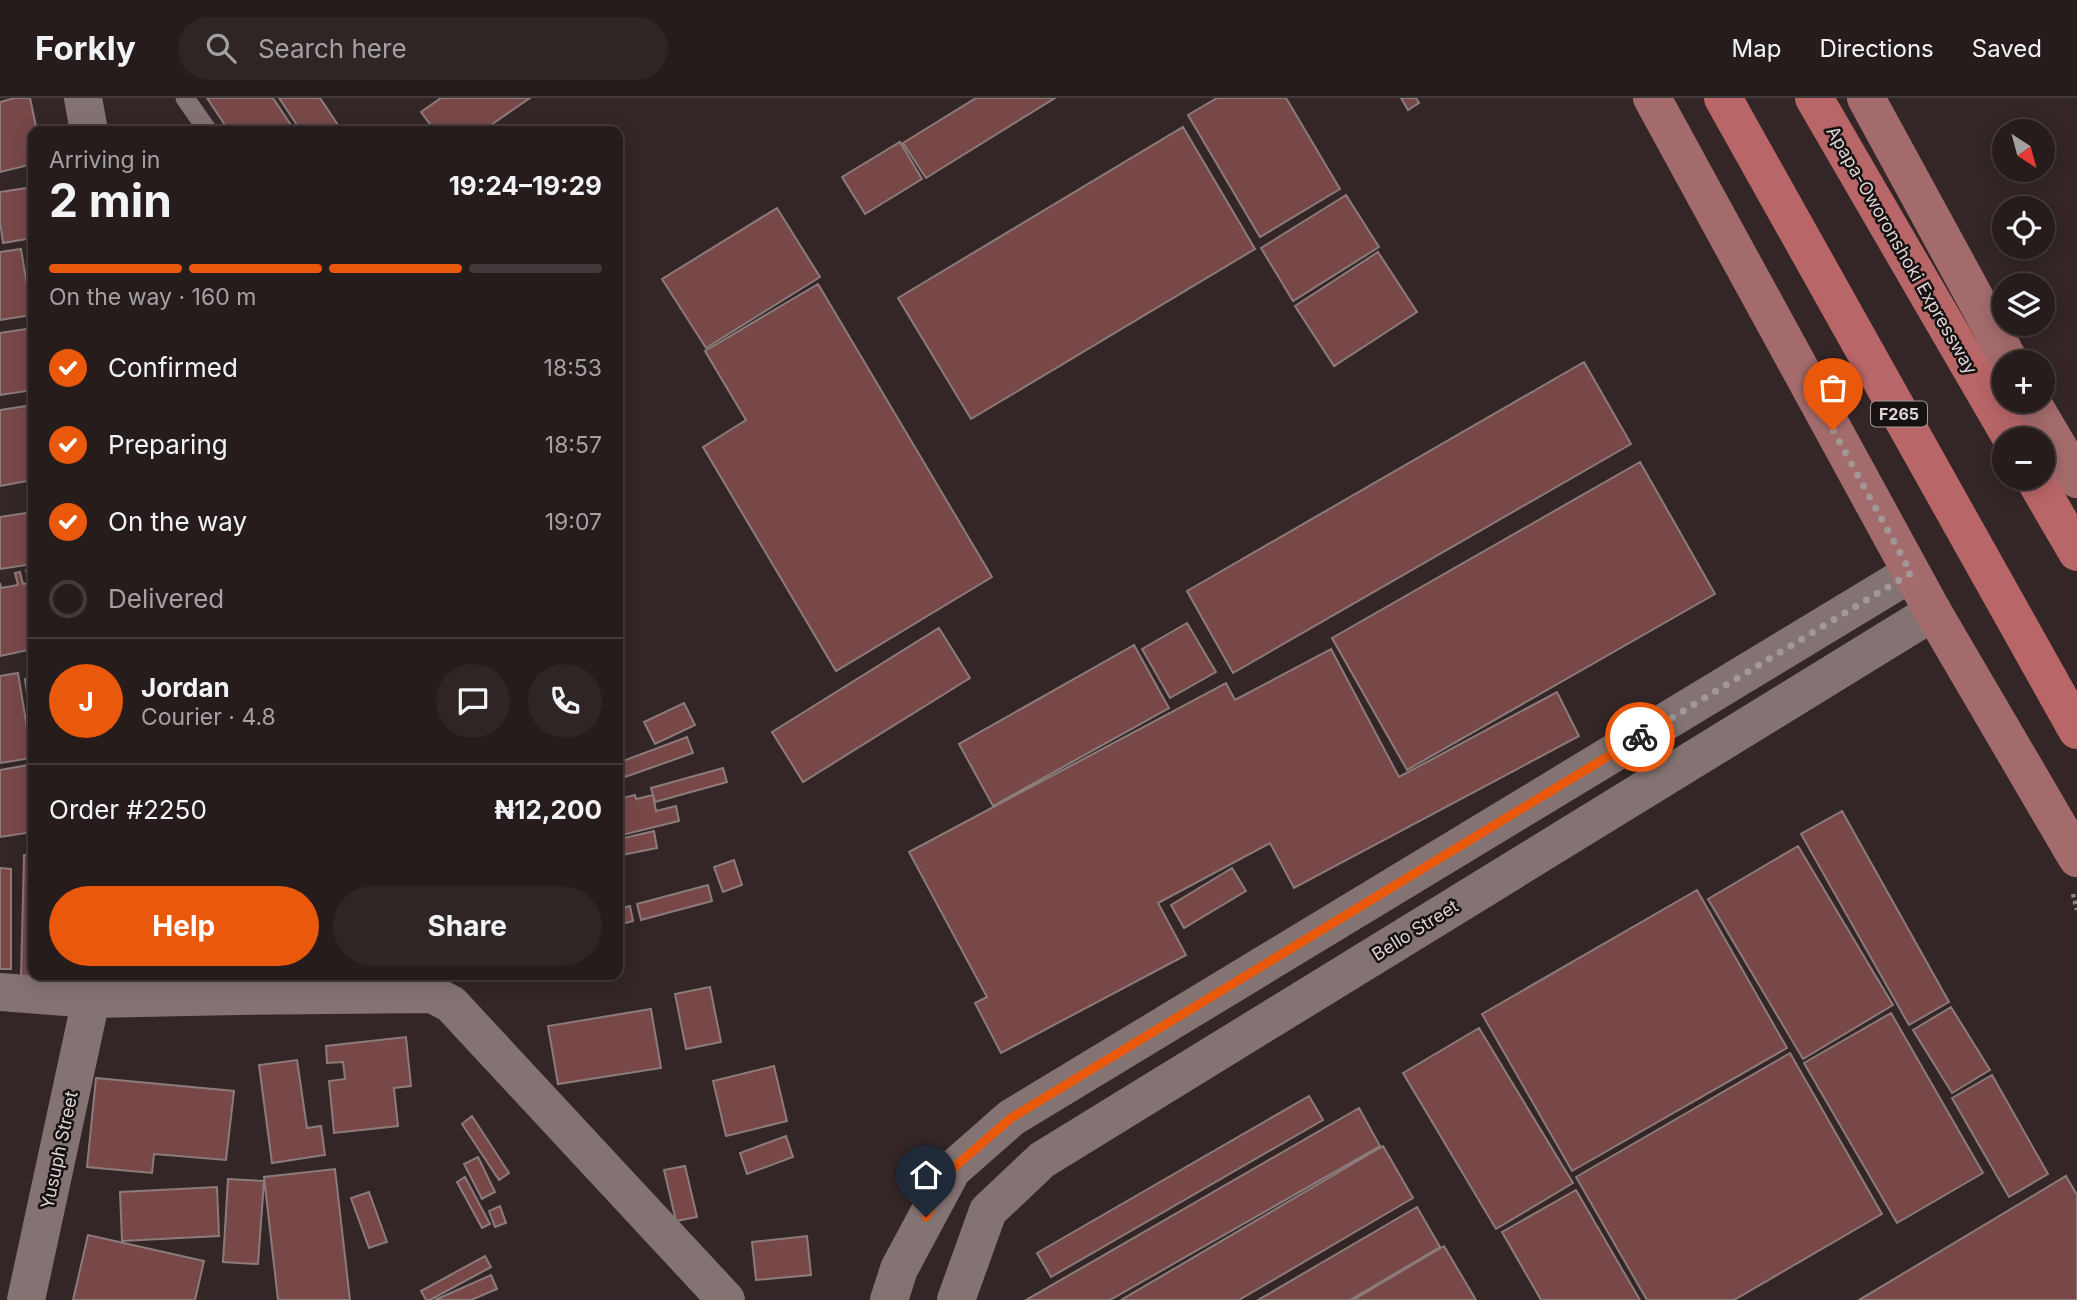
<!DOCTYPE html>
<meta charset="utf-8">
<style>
body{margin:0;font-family:Inter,sans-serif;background:#2f2525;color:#f1f3f6;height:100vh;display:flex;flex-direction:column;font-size:26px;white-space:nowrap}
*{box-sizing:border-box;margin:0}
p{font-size:23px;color:#a4a1a3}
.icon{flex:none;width:38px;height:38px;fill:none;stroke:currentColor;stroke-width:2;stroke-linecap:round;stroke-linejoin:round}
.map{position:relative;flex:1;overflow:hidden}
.details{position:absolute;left:28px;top:28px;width:595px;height:854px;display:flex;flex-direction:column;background:#271c1c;border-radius:14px;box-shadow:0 4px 18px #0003,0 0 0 2px #433a3b}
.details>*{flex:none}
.needle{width:46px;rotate:144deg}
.controls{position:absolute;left:1992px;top:21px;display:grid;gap:14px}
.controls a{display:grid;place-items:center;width:63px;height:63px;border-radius:50%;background:#271c1c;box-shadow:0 4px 18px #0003,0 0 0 2px #433a3b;font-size:35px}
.pin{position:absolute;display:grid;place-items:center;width:60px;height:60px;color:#fff;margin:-72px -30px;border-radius:50% 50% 50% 0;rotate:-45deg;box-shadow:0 0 7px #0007}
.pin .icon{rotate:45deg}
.courier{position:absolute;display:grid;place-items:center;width:70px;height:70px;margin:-35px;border:5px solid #ea580c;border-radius:50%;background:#fff;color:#222;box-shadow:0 2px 9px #0007}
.headline em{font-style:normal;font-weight:700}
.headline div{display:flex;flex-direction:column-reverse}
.headline{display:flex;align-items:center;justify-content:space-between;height:119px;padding:0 21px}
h1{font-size:46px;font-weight:700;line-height:52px}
.bar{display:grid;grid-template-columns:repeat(4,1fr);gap:10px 7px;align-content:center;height:84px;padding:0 21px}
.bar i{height:9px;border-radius:5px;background:#433a3b}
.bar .selected{background:#ea580c}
.bar p{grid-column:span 4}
.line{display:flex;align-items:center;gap:18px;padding:0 21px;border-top:2px solid #433a3b}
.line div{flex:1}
.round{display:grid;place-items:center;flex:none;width:74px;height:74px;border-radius:37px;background:#2f2525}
ol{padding:0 21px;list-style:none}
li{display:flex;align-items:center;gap:21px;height:77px}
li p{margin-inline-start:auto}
li .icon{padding:7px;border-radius:50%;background:#ea580c;color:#fff;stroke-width:4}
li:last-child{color:#a4a1a3}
li i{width:38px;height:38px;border:4px solid #433a3b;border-radius:50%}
.button{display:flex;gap:14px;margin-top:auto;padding:14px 21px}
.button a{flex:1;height:80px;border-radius:42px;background:#ea580c;color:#fff;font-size:28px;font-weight:700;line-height:80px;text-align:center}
.button a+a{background:#2f2525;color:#f1f3f6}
header{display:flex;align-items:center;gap:42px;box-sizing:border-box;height:98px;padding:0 35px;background:#271c1c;border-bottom:2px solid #433a3b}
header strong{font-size:33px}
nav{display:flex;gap:38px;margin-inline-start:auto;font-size:24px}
.search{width:490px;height:63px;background:#2f2525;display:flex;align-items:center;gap:18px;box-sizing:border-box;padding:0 24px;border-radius:38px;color:#a4a1a3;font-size:26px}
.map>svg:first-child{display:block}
.building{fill:#784849;stroke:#8b7b7a;stroke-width:2}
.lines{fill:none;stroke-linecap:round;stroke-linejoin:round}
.path{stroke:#8c8080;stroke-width:4.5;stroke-dasharray:3.5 3.5;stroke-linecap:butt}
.lane{stroke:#847373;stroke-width:19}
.street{stroke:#847373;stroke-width:38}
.secondary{stroke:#847373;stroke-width:38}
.primary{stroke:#a36b6c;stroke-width:38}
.highway{stroke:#b86668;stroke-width:38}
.done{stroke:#a29898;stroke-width:7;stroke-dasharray:0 12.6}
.route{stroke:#ea580c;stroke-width:9}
.labels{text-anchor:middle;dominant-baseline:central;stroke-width:5;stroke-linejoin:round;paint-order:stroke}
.shield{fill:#171111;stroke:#a29a9a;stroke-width:2}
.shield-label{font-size:16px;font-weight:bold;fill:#ded5d5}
.street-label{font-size:18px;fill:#ded5d5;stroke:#171111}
</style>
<header>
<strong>Forkly</strong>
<div class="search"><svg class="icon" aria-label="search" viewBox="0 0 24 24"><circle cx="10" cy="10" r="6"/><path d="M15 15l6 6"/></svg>Search here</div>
<nav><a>Map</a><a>Directions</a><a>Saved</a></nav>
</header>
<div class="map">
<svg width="2077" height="1202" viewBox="0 0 2077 1202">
<rect width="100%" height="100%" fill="#342626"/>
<!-- building -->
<path class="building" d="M15,0h15l7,33h-4v33l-33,8v-70z
M207,0h66l22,33h-66z
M279,0h41l22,33h-41z
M441,0h89l-48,33h-47l-14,-19z
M976,0h79l-129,80 -23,-35z
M1217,0h69l54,91 -80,48 -72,-122z
M1401,0h15l3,5 -11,7z
M1183,29l72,122 -284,170 -73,-121z
M900,44l22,37 -57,35 -23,-37z
M33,89v51l-30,5 -3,-21v-30z
M1346,97l33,52 -86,54 -32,-53z
M777,110l43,69 -114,71 -44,-69z
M21,151l11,66 -32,5v-68z
M1378,154l39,60 -83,54 -39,-60z
M818,186l174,293 -156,94 -133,-224 43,-27 -41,-69z
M33,230v62l-33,5v-62z
M1584,264l47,82 -398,229 -46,-82z
M33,307v75l-33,6v-76z
M1640,364l75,132 -308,176 -75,-132z
M33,414v52l-33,5v-52z
M33,471v80l-33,7v-73l1,5 17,-3 -3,-12 5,-1 3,12 6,-1 -3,-13z
M1187,525l29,49 -46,26 -28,-49z
M939,530l31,50 -167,104 -31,-50z
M1134,547l35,63 -176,98 -34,-62z
M1331,551l68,128 158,-85 22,44 -285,152 -24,-45 -112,60 28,52 -185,98 -26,-50 12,-6 -78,-145 317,-169 9,17z
M18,575l14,85 -32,5v-87z
M33,580v52h-1l-7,-51z
M618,587l6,19 -6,2z
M684,605l11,22 -40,19 -11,-22z
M687,639l6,16 -68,24 -5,-15z
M33,666v68l-33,5v-67z
M723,670l4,14 -72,20 -4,-14z
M635,697l1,4 17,-4 3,16 20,-5 3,15 -61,15v-37z
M1842,713l107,191 -40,23 -108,-191z
M654,733l3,17 -35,7 -2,-16z
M1798,748l95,159 -90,54 -95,-160z
M24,757h9v120h46v3l-58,-1z
M734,762l8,25 -19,7 -9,-25z
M0,770l11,1v100h-11z
M1232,770l14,23 -62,37 -13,-23z
M708,787l4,16 -71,19 -4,-16z
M1697,792l90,158 -215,123 -90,-157z
M630,808l3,15 -15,4v-16z
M89,877h80v5h-80z
M260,877h100v1l-99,12z
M710,889l11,55 -35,7 -11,-55z
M1951,909l39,63 -38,23 -39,-63z
M651,911l10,59 -103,16 -10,-58z
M1891,915l92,160 -86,50 -93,-160z
M1479,930l94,155 -77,46 -93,-156z
M406,939l5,49 -17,2 4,38 -64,7 -5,-52 16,-2 -2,-17 -16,1 -1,-17z
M1790,955l92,161 -148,86h-87l-71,-123z
M297,962l10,68 14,-2 4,29 -53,8 -13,-98z
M774,968l13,55 -61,15 -13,-55z
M1992,977l56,99 -39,23 -57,-99z
M96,980l138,13 -8,69 -72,-6 -2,19 -65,-6z
M1309,998l14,24 -272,157 -14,-24z
M1359,1010l21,38 -270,154h-84z
M472,1018l37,57 -10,7 -37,-56z
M786,1038l7,21 -46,17 -7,-21z
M1383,1048l30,52 -174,102h-118z
M478,1059l17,35 -13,7 -18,-35z
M685,1068l12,51 -21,4 -12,-51z
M335,1071l15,131h-72l-14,-123z
M2066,1078l11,19v105h-218z
M465,1079l25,47 -8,4 -25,-46z
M228,1081l36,2 -6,83 -35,-2z
M217,1089l2,49 -97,5 -2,-49z
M1576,1092l64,110h-99l-39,-68z
M369,1094l18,50 -18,6 -18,-50z
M500,1108l6,17 -11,4 -6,-16z
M1417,1109l23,40 -90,53h-92z
M88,1137l116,26 -9,39h-122z
M807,1138l4,39 -55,5 -4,-38z
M1444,1148l32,54h-123z
M485,1158l6,11 -61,33h-4l-5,-9z
M491,1177l6,14 -26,11h-36z"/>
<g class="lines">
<!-- path -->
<path class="path" d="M2073,796l4,16"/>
<!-- lane -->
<path class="lane" d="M185,0l23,33"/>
<!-- street -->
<path class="street" d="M83,0l6,33
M0,894l91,7 147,-3 -4,-21
M238,898l194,-2 19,10 275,296
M26,1202l65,-301"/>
<!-- secondary -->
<path class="secondary" d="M889,1202l10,-31 53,-99 59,-52 900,-545
M956,1202l32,-89 54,-51 891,-548"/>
<!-- primary -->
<path class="primary" d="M1652,0l281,514 144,246
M1866,0l144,264
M2031,303l46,78"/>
<!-- highway -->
<path class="highway" d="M1723,0l354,632
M1814,0l198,341
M2034,380l43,74"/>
</g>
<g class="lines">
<!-- done -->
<path class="done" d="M1640,639l271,-164 -78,-143"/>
<!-- route -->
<path class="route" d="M926,1119l25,-47 60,-52 629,-381"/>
</g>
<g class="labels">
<!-- shield labels -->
<rect class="shield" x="1871" y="303.5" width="56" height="25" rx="5"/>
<g class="shield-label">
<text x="1899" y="316">F265</text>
</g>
<!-- street labels -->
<g class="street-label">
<text transform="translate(1902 152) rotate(60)">Apapa-Oworonshoki Expressway</text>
<text transform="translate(1415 832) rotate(-32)">Bello Street</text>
<text transform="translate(59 1052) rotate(-78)">Yusuph Street</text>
</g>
</g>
</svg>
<div class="controls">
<a><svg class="needle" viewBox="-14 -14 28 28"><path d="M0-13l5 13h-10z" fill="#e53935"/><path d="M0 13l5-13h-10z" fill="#a4a1a3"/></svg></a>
<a><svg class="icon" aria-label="locate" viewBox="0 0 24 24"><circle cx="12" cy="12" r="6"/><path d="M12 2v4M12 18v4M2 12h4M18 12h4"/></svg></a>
<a><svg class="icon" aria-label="layers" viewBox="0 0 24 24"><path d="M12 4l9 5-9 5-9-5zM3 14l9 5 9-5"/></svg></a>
<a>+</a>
<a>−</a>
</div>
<div class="pin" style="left:1833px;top:332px;background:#ea580c"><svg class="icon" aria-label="bag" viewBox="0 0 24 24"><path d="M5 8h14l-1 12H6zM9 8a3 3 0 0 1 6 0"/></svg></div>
<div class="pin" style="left:926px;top:1119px;background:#1f2937"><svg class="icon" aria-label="home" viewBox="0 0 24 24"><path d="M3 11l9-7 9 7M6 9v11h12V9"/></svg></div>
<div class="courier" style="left:1640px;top:639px"><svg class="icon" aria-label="bike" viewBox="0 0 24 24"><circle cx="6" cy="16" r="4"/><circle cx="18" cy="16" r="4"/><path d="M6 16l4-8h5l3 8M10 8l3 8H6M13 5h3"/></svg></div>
<section class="details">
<div class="headline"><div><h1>2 min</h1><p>Arriving in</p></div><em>19:24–19:29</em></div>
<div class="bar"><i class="selected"></i><i class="selected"></i><i class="selected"></i><i></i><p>On the way · 160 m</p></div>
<ol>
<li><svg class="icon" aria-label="check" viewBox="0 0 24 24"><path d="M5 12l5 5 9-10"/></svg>Confirmed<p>18:53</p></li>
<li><svg class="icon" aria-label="check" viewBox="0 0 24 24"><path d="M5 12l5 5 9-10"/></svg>Preparing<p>18:57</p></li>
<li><svg class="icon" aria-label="check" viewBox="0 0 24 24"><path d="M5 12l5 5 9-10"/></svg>On the way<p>19:07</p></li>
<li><i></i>Delivered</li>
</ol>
<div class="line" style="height:126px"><b class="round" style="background:#ea580c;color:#fff">J</b><div><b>Jordan</b><p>Courier · 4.8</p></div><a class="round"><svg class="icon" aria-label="chat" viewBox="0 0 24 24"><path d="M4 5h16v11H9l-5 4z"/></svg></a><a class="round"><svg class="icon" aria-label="phone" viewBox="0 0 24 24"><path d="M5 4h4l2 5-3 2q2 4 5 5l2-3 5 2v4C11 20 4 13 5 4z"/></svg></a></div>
<div class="line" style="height:91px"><div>Order #2250</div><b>₦12,200</b></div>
<div class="button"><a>Help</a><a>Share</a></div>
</section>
</div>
